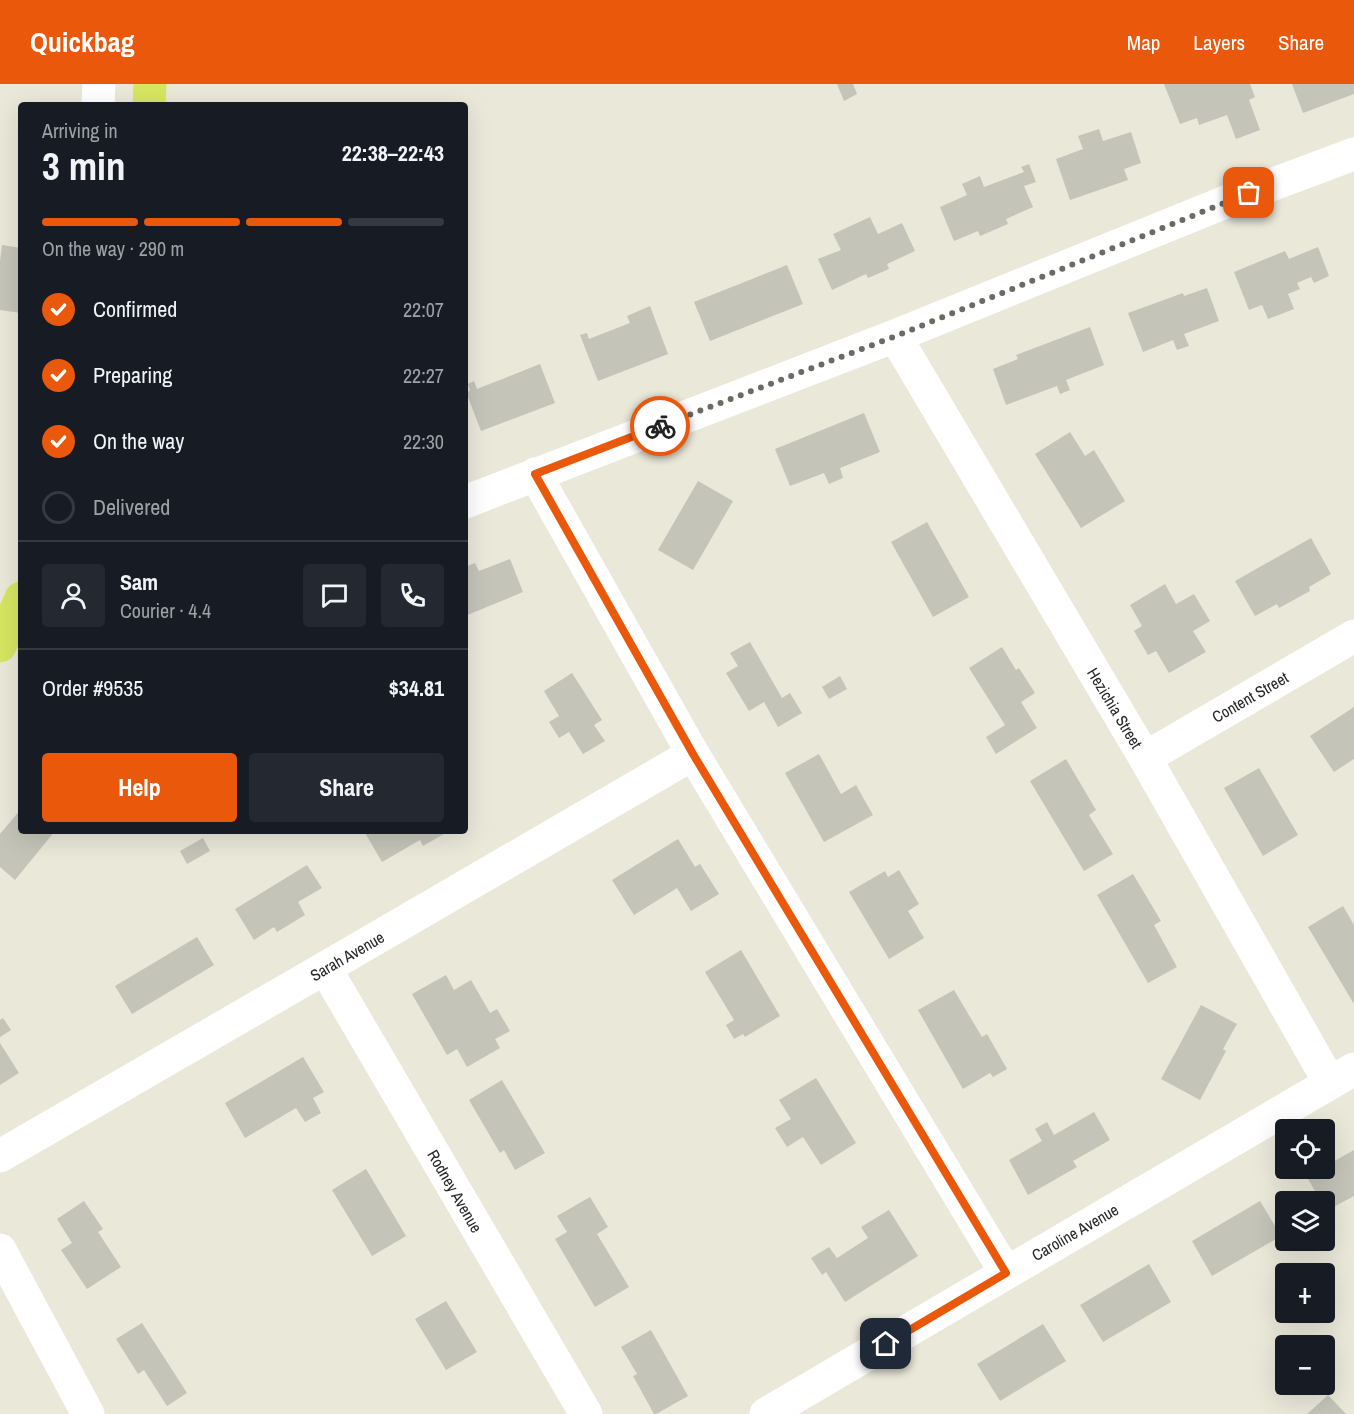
<!DOCTYPE html>
<meta charset="utf-8">
<style>
body{margin:0;font-family:"Archivo Narrow",sans-serif;background:#242831;color:#f1f3f6;height:100vh;display:flex;flex-direction:column;font-size:22px;white-space:nowrap}
*{box-sizing:border-box;margin:0}
p{font-size:20px;color:#9ea1a6}
.icon{flex:none;width:33px;height:33px;fill:none;stroke:currentColor;stroke-width:2;stroke-linecap:round;stroke-linejoin:round}
.map{position:relative;flex:1;overflow:hidden}
.side{position:absolute;left:18px;top:18px;width:450px;height:732px;display:flex;flex-direction:column;background:#171b24;border-radius:6px;box-shadow:0 6px 24px #0002}
.side>*{flex:none}
.controls{position:absolute;left:1275px;top:1035px;display:grid;gap:12px}
.controls a{display:grid;place-items:center;width:60px;height:60px;border-radius:6px;background:#171b24;box-shadow:0 6px 24px #0002;font-size:30px}
.pin{position:absolute;display:grid;place-items:center;width:51px;height:51px;color:#fff;margin:-26px;border-radius:12px;box-shadow:0 3px 9px #0006}
.courier{position:absolute;display:grid;place-items:center;width:60px;height:60px;margin:-30px;border:4px solid #ea580c;border-radius:50%;background:#fff;color:#222;box-shadow:0 2px 8px #0007}
.head em{font-style:normal;font-weight:800}
.head div{display:flex;flex-direction:column-reverse}
.head{display:flex;align-items:center;justify-content:space-between;height:102px;padding:0 24px}
h1{font-size:39px;font-weight:800;line-height:45px}
.bar{display:grid;grid-template-columns:repeat(4,1fr);gap:9px 6px;align-content:center;height:72px;padding:0 24px}
.bar i{height:8px;border-radius:4px;background:#363941}
.bar .active{background:#ea580c}
.bar p{grid-column:span 4}
.line{display:flex;align-items:center;gap:15px;padding:0 24px;border-top:2px solid #363941}
.line div{flex:1}
.round{display:grid;place-items:center;flex:none;width:63px;height:63px;border-radius:6px;background:#242831}
ol{padding:0 24px;list-style:none}
li{display:flex;align-items:center;gap:18px;height:66px}
li p{margin-inline-start:auto}
li .icon{padding:6px;border-radius:50%;background:#ea580c;color:#fff;stroke-width:4}
li:last-child{color:#9ea1a6}
li i{width:33px;height:33px;border:3px solid #363941;border-radius:50%}
.cta{display:flex;gap:12px;margin-top:auto;padding:12px 24px}
.cta a{flex:1;height:69px;border-radius:6px;background:#ea580c;color:#fff;font-size:24px;font-weight:800;line-height:69px;text-align:center}
.cta a+a{background:#242831;color:#f1f3f6}
header{display:flex;align-items:center;gap:36px;box-sizing:border-box;height:84px;padding:0 30px;background:#ea580c;color:#fff}
header strong{font-size:28px}
nav{display:flex;gap:33px;margin-inline-start:auto;font-size:21px}
.map>svg:first-child{display:block}
.building{fill:#c4c4b9}
.lines{fill:none;stroke-linecap:round;stroke-linejoin:round}
.minor{stroke:#fff;stroke-width:33}
.major{stroke:#d6e661;stroke-width:33}
.done{stroke:#6b6b65;stroke-width:6;stroke-dasharray:0 10.8}
.route{stroke:#ea580c;stroke-width:8}
.labels{text-anchor:middle;dominant-baseline:central;stroke-width:4.5;stroke-linejoin:round;paint-order:stroke}
.street-label{font-size:16px;fill:#272727;stroke:#fff}
</style>
<header>
<strong>Quickbag</strong>
<nav><a>Map</a><a>Layers</a><a>Share</a></nav>
</header>
<div class="map">
<svg width="1354" height="1330" viewBox="0 0 1354 1330">
<rect width="100%" height="100%" fill="#e9e8d9"/>
<!-- building -->
<path class="building" d="M837,0h16l4,10 -13,7z
M1164,0h86l5,13 -6,3 11,30 -24,9 -9,-24 -28,10 -2,-7 -17,6z
M1292,0h62v10l-51,19z
M1099,45l4,12 28,-9 10,31 -17,6 4,11 -58,20 -14,-41 27,-10 -5,-13z
M1029,80l7,18 -12,4 9,21 -27,12 2,5 -28,12 -2,-5 -24,10 -14,-34 27,-12 -5,-11 18,-8 4,11 40,-15 -3,-5z
M870,133l8,17 24,-11 13,28 -28,13 2,5 -21,9 -2,-4 -34,16 -14,-31 23,-9 -8,-16z
M2,161l19,3v65l-21,-3v-49z
M1318,163l11,29 -15,7 -3,-6 -14,6 3,6 -12,5 6,15 -26,10 -6,-14 -13,5 -15,-38 51,-21 4,8z
M787,181l16,39 -93,37 -16,-39z
M1207,204l12,33 -35,13 5,12 -12,4 -4,-10 -30,12 -15,-39 55,-20 1,3z
M650,222l18,48 -70,27 -18,-46 7,-2 2,6 41,-16 -3,-7z
M1090,243l14,38 -38,15 4,10 -10,4 -3,-8 -51,19 -13,-36 25,-10 -2,-4z
M540,280l15,39 -74,28 -15,-39 4,-1 -2,-7 6,-3 3,8z
M864,329l16,39 -40,16 3,10 -14,6 -5,-11 -34,13 -15,-37z
M1070,348l15,24 9,-6 31,51 -44,27 -46,-74z
M698,397l35,20 -40,69 -35,-20z
M927,438l42,75 -36,20 -42,-75z
M1311,454l20,36 -22,13 1,4 -31,17 -2,-4 -22,12 -20,-35z
M510,475l13,33 -58,24v-49l10,-4 4,8z
M1165,500l11,20 18,-10 16,27 -17,10 13,21 -37,21 -13,-22 -8,4 -14,-24 8,-5 -12,-21z
M750,558l32,56 8,-5 12,20 -24,14 -14,-25 -15,9 -23,-38 12,-7 -8,-13z
M1002,563l14,23 3,-2 16,25 -14,9 16,26 -41,26 -10,-17 19,-12 -36,-57z
M572,589l30,47 -8,5 11,16 -22,13 -14,-22 -10,6 -10,-16 10,-6 -15,-25z
M840,592l7,13 -18,10 -7,-12z
M1354,623v52l-20,13 -24,-36z
M819,670l22,40 15,-9 17,30 -49,27 -39,-69z
M1066,675l30,51 -7,5 24,39 -29,17 -54,-90z
M1259,684l39,67 -35,21 -39,-68z
M21,725v22h34l-40,49 -15,-13v-33z
M364,747h85l-26,15 -3,-6 -38,22z
M203,754l7,13 -23,13 -7,-13z
M678,755l17,28 5,-3 19,30 -28,17 -14,-23 -43,27 -22,-35z
M307,781l15,23 -24,14 7,13 -28,17 -3,-5 -20,13 -19,-31z
M899,786l20,34 -11,7 16,27 -35,21 -40,-67 36,-21 3,6z
M1133,790l28,47 -7,4 23,42 -29,16 -51,-88z
M1343,822l11,19v79l-46,-77z
M197,853l17,28 -82,49 -17,-28z
M741,866l39,66 -35,21 -2,-3 -9,5 -8,-14 8,-5 -29,-48z
M446,891l8,15 17,-10 19,33 7,-4 13,22 -15,8 5,9 -33,19 -10,-18 -10,6 -35,-61z
M954,906l28,47 5,-3 20,35 -14,8 -3,-4 -27,16 -45,-79z
M1201,921l36,19 -14,25 3,2 -26,49 -39,-21z
M3,934l8,12 -11,7v-17z
M0,959l19,30 -19,12z
M303,973l21,35 -11,6 8,15 -16,9 -9,-14 -51,30 -20,-35z
M816,994l40,65 -35,22 -18,-28 -16,10 -12,-19 16,-9 -12,-19z
M502,996l43,73 -30,17 -11,-20 -4,3 -31,-53z
M1094,1028l16,28 -37,21 4,6 -49,28 -19,-35 33,-19 -7,-12 12,-7 7,13z
M1354,1066v46l-28,15 -2,-3v-6h-3l-14,-25 17,-9v-1z
M366,1085l40,67 -34,20 -40,-66z
M590,1113l18,30 -11,7 32,53 -34,20 -40,-68 12,-7 -10,-16z
M84,1117l19,28 -5,3 23,35 -34,22 -26,-39 11,-7 -15,-24z
M1260,1117l21,35 -69,40 -20,-35z
M889,1126l29,46 -73,46 -19,-30 -4,3 -11,-17 18,-11 8,11 31,-20 -7,-11z
M1149,1180l22,38 -68,40 -23,-37z
M446,1217l31,51 -31,18 -31,-51z
M142,1239l45,70 -20,13 -23,-36 -6,4 -22,-35z
M1043,1240l23,37 -66,40 -23,-37z
M651,1246l37,66 -32,18h-2l-21,-38 4,-2 -16,-27z
M1328,1311l18,19h-39z"/>
<g class="lines">
<!-- minor -->
<path class="minor" d="M98,21l1,-21
M895,252l250,422 185,325
M535,390l158,280 313,519
M465,418l430,-166 333,-135 126,-47
M1145,674l209,-122
M325,884l261,446
M0,1072l325,-188 368,-214
M0,1166l88,164
M766,1330l588,-345"/>
<!-- major -->
<path class="major" d="M149,21l1,-21
M0,562l21,-48"/>
</g>
<g class="lines">
<!-- done -->
<path class="done" d="M660,342l236,-90 353,-143"/>
<!-- route -->
<path class="route" d="M660,342l-125,48 158,280 313,519 -120,71"/>
</g>
<g class="labels">
<!-- street labels -->
<g class="street-label">
<text transform="translate(1250 613) rotate(-30)">Content Street</text>
<text transform="translate(1115 624) rotate(59)">Hezichia Street</text>
<text transform="translate(347 872) rotate(-30)">Sarah Avenue</text>
<text transform="translate(455 1107) rotate(60)">Rodney Avenue</text>
<text transform="translate(1075 1148) rotate(-30)">Caroline Avenue</text>
</g>
</g>
</svg>
<div class="controls">
<a><svg class="icon" aria-label="locate" viewBox="0 0 24 24"><circle cx="12" cy="12" r="6"/><path d="M12 2v4M12 18v4M2 12h4M18 12h4"/></svg></a>
<a><svg class="icon" aria-label="layers" viewBox="0 0 24 24"><path d="M12 4l9 5-9 5-9-5zM3 14l9 5 9-5"/></svg></a>
<a>+</a>
<a>−</a>
</div>
<div class="pin" style="left:1249px;top:109px;background:#ea580c"><svg class="icon" aria-label="bag" viewBox="0 0 24 24"><path d="M5 8h14l-1 12H6zM9 8a3 3 0 0 1 6 0"/></svg></div>
<div class="pin" style="left:886px;top:1260px;background:#1f2937"><svg class="icon" aria-label="home" viewBox="0 0 24 24"><path d="M3 11l9-7 9 7M6 9v11h12V9"/></svg></div>
<div class="courier" style="left:660px;top:342px"><svg class="icon" aria-label="bike" viewBox="0 0 24 24"><circle cx="6" cy="16" r="4"/><circle cx="18" cy="16" r="4"/><path d="M6 16l4-8h5l3 8M10 8l3 8H6M13 5h3"/></svg></div>
<section class="side">
<div class="head"><div><h1>3 min</h1><p>Arriving in</p></div><em>22:38–22:43</em></div>
<div class="bar"><i class="active"></i><i class="active"></i><i class="active"></i><i></i><p>On the way · 290 m</p></div>
<ol>
<li><svg class="icon" aria-label="check" viewBox="0 0 24 24"><path d="M5 12l5 5 9-10"/></svg>Confirmed<p>22:07</p></li>
<li><svg class="icon" aria-label="check" viewBox="0 0 24 24"><path d="M5 12l5 5 9-10"/></svg>Preparing<p>22:27</p></li>
<li><svg class="icon" aria-label="check" viewBox="0 0 24 24"><path d="M5 12l5 5 9-10"/></svg>On the way<p>22:30</p></li>
<li><i></i>Delivered</li>
</ol>
<div class="line" style="height:108px"><a class="round"><svg class="icon" aria-label="person" viewBox="0 0 24 24"><circle cx="12" cy="8" r="4"/><path d="M4 21q1-7 8-7t8 7"/></svg></a><div><b>Sam</b><p>Courier · 4.4</p></div><a class="round"><svg class="icon" aria-label="chat" viewBox="0 0 24 24"><path d="M4 5h16v11H9l-5 4z"/></svg></a><a class="round"><svg class="icon" aria-label="phone" viewBox="0 0 24 24"><path d="M5 4h4l2 5-3 2q2 4 5 5l2-3 5 2v4C11 20 4 13 5 4z"/></svg></a></div>
<div class="line" style="height:78px"><div>Order #9535</div><b>$34.81</b></div>
<div class="cta"><a>Help</a><a>Share</a></div>
</section>
</div>
